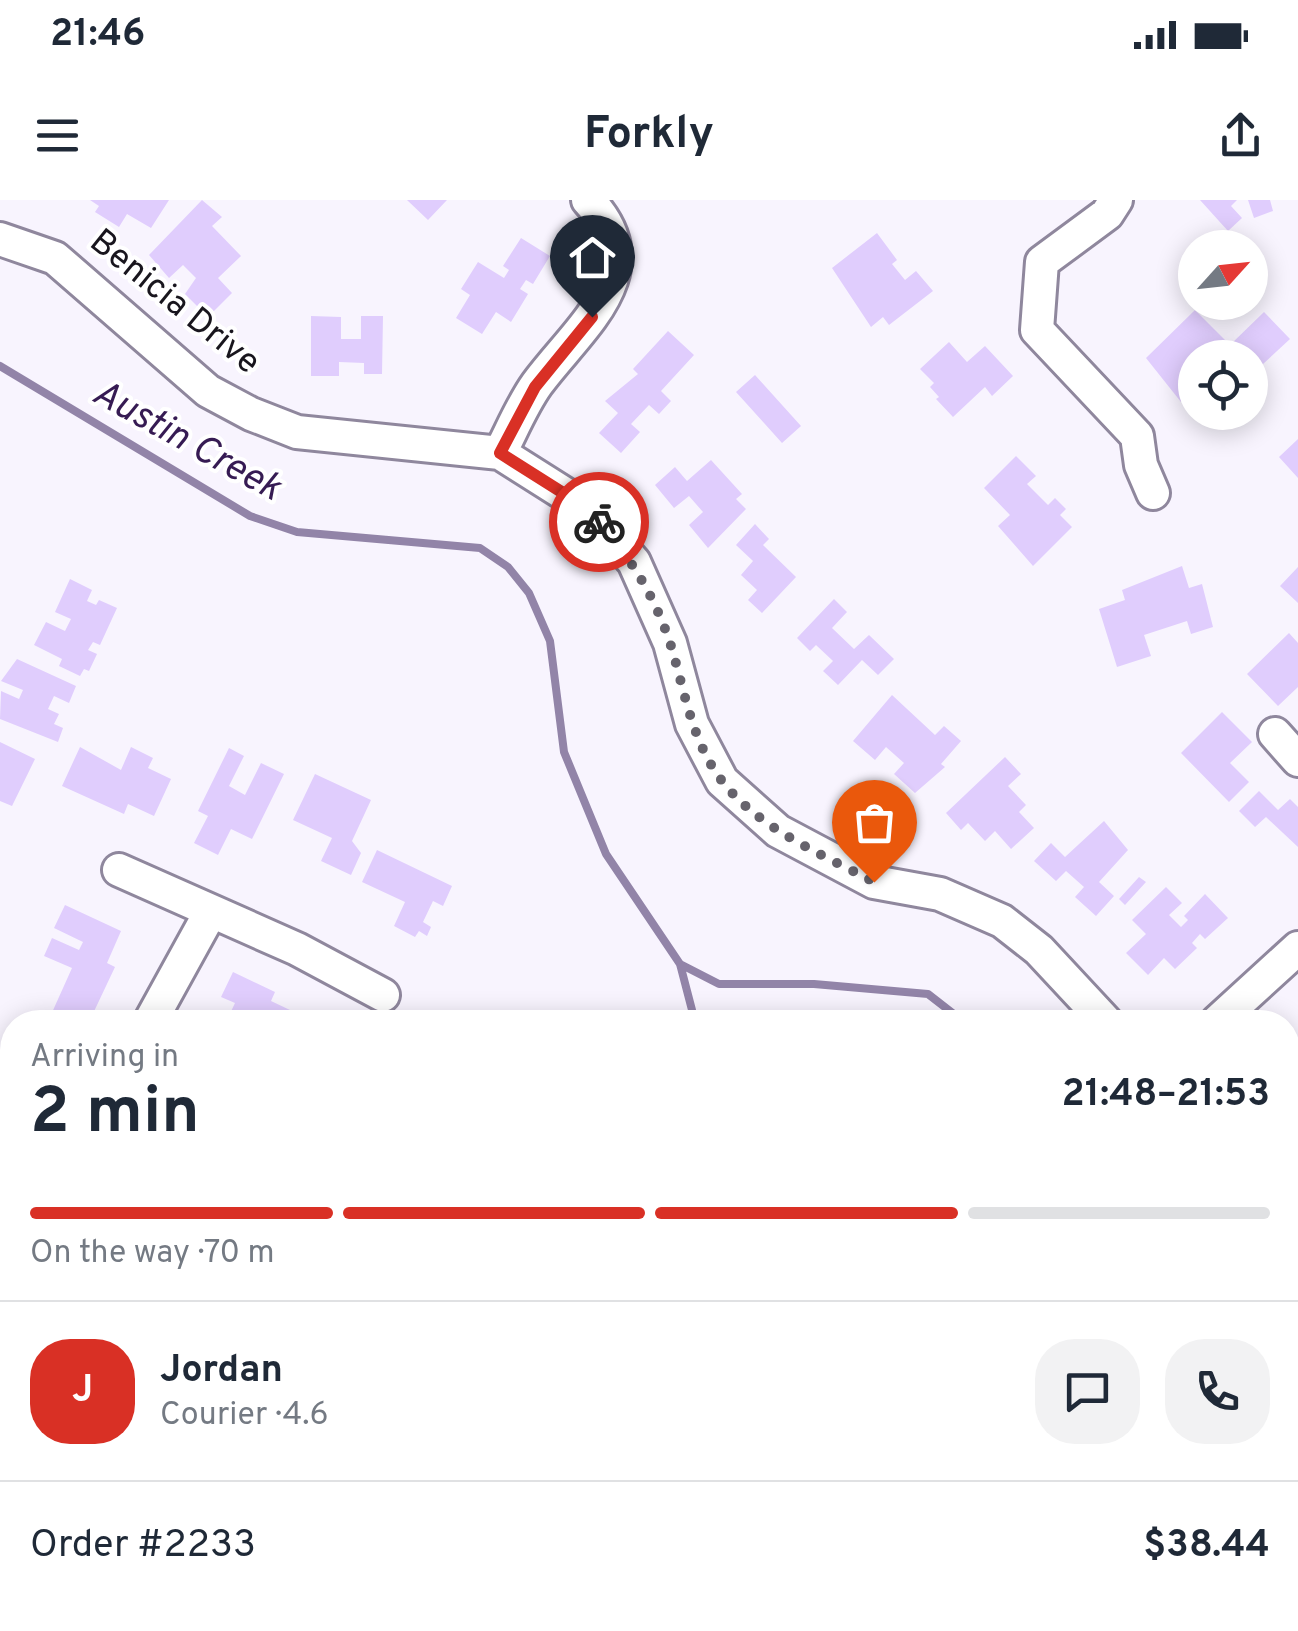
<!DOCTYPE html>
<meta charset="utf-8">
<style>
body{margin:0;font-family:Overpass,sans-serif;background:#f2f2f3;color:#1f2937;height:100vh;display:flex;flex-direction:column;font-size:38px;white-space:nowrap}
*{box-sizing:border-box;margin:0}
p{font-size:32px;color:#747a83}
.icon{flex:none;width:55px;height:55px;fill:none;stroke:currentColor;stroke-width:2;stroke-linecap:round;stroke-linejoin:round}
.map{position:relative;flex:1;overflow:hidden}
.sheet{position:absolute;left:0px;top:810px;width:1300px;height:622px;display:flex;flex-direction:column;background:#fff;border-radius:40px 40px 0 0;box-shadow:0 5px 25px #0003}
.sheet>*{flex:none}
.needle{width:65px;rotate:63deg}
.controls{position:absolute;left:1178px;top:30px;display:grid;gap:20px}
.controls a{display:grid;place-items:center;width:90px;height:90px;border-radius:50%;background:#fff;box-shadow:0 5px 25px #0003;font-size:50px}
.pin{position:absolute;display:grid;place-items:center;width:85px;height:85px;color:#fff;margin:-102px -42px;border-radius:50% 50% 50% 0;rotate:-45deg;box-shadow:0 0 10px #0007}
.pin .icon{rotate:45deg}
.courier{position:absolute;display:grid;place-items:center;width:100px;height:100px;margin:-50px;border:8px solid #d93025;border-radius:50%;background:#fff;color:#222;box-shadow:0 2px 12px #0007}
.headline em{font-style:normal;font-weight:700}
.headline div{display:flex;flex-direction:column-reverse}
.headline{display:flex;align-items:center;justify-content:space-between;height:170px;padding:0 30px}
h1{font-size:65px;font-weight:700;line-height:75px}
.bar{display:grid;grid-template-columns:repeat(4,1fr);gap:15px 10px;align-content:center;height:120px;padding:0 30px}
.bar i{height:12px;border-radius:8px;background:#e0e1e3}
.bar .selected{background:#d93025}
.bar p{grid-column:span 4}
.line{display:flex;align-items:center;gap:25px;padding:0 30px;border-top:2px solid #e0e1e3}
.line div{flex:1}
.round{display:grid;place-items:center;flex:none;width:105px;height:105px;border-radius:40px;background:#f2f2f3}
.status{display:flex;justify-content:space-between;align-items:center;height:70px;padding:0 50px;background:#fff;direction:ltr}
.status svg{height:28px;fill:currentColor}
header{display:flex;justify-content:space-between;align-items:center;height:130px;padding:0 30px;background:#fff;font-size:45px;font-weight:700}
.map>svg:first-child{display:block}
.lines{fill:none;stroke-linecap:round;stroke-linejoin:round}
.stream{stroke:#9284a8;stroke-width:8}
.building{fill:#e0cdfd}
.minor-casing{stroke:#8f879d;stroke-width:38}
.minor{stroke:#fff;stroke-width:32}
.done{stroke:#66636c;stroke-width:10;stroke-dasharray:0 18}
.route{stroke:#d93025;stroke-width:12}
.labels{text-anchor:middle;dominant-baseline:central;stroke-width:8;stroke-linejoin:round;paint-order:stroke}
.street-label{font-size:35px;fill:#18151d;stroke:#fff}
.water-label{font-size:38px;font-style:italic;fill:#361b53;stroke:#fff}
</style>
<div class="status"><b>21:46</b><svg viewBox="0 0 49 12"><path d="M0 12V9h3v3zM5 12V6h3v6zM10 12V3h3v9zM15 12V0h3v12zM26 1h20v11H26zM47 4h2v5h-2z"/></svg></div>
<header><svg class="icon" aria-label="menu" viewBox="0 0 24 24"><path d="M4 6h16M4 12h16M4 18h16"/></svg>Forkly<svg class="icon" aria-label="share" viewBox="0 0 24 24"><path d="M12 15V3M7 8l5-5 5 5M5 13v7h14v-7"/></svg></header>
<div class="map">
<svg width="1298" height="1431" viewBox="0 0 1298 1431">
<rect width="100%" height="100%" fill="#f8f4fe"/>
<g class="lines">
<!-- stream -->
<path class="stream" d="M0,166l250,150 47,16 183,16 28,19 21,26 21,48 14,111 42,102 74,110 12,46 -2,12
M680,764l39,20h95l114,10 36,28
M1288,959l10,-2
M742,1420l6,11"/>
</g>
<!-- building -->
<path class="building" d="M90,0h79l-18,28 -24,-14 -8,13 -24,-15 4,-6z
M202,0l20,17 -10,9 29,30 -23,22 14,15 -24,24 -23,-23 11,-16 -13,-13 -14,13 -20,-23z
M407,0h40l-19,20z
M1200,0h37l-6,6 11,12 -14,13z
M1248,0h22l3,11 -19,7z
M877,33l20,27 -5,4 13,16 11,-9 17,20 -44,34 -6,-8 -12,10 -39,-59z
M521,38l29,18 -17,28 -7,-4 -6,9 8,5 -17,28 -15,-10 -14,22 -26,-16 14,-23 -9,-6 17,-27 26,16 5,-8 -6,-4z
M1195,110l35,35 34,-33 26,27 -40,37v-18h-55v38l-4,-4 -10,10 -35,-44z
M311,116l30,1v22h20v-23h22l-1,58h-18v-11l-25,-1v14h-28z
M668,131l26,24 -33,36 10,10 -12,13 -10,-9 -18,19 9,8 -19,21 -22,-20 19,-20 -13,-12 33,-27 -5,-5z
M949,142l18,20 18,-16 28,30 -21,20 -7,-9 -32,30 -17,-18 3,-2 -9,-10 4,-4 -14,-14z
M755,175l46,51 -19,17 -46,-51z
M1298,239v39l-19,-21z
M1016,256l20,20 -9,8 21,21 7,-7 11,11 -6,6 12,12 -39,39 -35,-40 12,-11 -26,-27z
M711,260l31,34 -6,5 10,10 -38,39 -19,-23 14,-13 -14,-16 -15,12 -19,-23 20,-18 12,14z
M755,324l14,15 -6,6 33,32 -34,36 -14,-13 9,-10 -16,-15 12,-14 -17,-16z
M1182,366l7,22 13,-4 11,43 -22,7 -4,-13 -43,14 7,21 -34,11 -18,-58 26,-9 -3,-10z
M1298,367v36l-18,-17z
M70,379l22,11 -5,11 9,4 3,-5 18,8 -17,37 -7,-3 -5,8 9,4 -8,17 -5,-2 -4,7 -21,-10 3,-7 -28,-14 12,-23 19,9 6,-12 -16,-7z
M834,399l13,13 -15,16 22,21 15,-14 25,24 -16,16 -16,-15 -24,25 -15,-14 10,-10 -17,-16 -6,6 -13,-13z
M1289,433l9,10v44l-20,19 -31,-32z
M17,459l59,27 -7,17 -15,-7 -6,13 11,5 -5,10 9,4 -5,14 -58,-23 1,-28 18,8 4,-9 -22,-9z
M892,495l43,40 9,-9 17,15 -20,23 4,3 -30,26 -21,-19 10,-11 -18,-16 -11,13 -22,-19z
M1222,512l30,30 -22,21 19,19 -20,20 -48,-49z
M0,542l35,17 -23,47 -12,-5z
M80,547l41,23 10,-23 22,11 -5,10 23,11 -17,37 -26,-12 -4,10 -62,-28z
M229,548l15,8 -15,30 16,9 16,-32 23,11 -32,65 -21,-10 -13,26 -24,-12 14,-27 -10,-5z
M1005,557l16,17 -13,12 18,19 -7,7 15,16 -23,21 -16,-18 -10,10 -17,-18 -7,7 -15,-17z
M315,574l56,26 -19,41 9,12 -10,22 -30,-14 11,-23 -39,-18z
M1259,591l19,19 12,-11 8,8v40l-32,-30 -11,10 -16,-16z
M1104,621l24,29 -29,32 15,14 -18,20 -21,-19 9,-10 -18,-16 -10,10 -22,-20 17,-18 14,14z
M377,650l75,36 -9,20 -10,-5 -10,21 8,5 -4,9 -8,-5 -4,6 -21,-11 11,-24 -43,-20z
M1139,677l7,5 -21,23 -6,-6z
M1166,687l16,16 -13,12 12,12 7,-7 -4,-4 21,-22 23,24 -23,21 -5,-5 -8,9 5,5 -22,21 -11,-11 -16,17 -22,-22 20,-19 -14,-14z
M65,705l56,26 -14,32 8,4 -26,55h-26l-13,-5 22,-49 -28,-12 8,-18 27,12 4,-8 -29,-14z
M233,772l42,20 -4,9 19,9 -7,12h-57l9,-19 -14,-6z
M0,852l12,13v61l-6,6 -6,-6z
M1298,873v45l-10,-11v-25z
M12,1069v62l-7,-9 -5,4v-46z
M0,1365l12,14v41h13l-11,11 -14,-9z
M289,1420h48l10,11h-70z"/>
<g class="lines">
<!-- minor casing -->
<g class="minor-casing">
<path id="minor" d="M1116,0l-9,14 -65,48 -5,68 100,106 4,29 12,28
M0,39l55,19 153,133 43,23 46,18 203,21 87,55 47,54 36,81 22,81 30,57 56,50 96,51 66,12 62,27 37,29 67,72
M500,253c12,-23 22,-48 37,-69 42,-57 119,-113 51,-184
M1275,534l23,26
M119,670l178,79 86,46
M150,822l60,-109
M1217,822l81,-74
M1288,1044l10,10
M0,1210l12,13
M0,1275l12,-11
M192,1420l7,11
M439,1420l11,11
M569,1431l12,-11"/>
</g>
<!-- minor -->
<use href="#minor" class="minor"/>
</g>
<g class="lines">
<!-- done -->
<path class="done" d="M599,322c33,37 57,77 72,124 14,46 21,96 51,135 37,48 100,73 152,101"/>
<!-- route -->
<path class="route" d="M592,117l-57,70 -35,66 87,55 12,14"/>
</g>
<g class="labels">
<!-- street labels -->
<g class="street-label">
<text transform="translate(174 103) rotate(39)">Benicia Drive</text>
</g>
<!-- water labels -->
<g class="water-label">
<text transform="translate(186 242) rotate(29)">Austin Creek</text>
</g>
</g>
</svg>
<div class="controls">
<a><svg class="needle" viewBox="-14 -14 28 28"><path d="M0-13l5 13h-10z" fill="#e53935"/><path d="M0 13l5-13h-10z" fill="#747a83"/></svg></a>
<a><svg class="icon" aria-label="locate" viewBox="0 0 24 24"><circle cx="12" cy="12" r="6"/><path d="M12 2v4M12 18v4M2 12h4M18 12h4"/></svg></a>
</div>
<div class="pin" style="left:874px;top:682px;background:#ea580c"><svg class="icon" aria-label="bag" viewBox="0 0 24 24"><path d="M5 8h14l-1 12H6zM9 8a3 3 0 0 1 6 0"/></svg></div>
<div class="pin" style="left:592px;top:117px;background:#1f2937"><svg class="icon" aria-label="home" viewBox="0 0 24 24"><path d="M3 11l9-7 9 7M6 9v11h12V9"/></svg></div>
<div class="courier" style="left:599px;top:322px"><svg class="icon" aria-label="bike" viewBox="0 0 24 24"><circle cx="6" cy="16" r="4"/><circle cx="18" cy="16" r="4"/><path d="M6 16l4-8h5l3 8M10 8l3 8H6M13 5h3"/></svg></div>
<section class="sheet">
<div class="headline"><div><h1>2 min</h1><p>Arriving in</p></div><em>21:48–21:53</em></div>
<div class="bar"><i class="selected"></i><i class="selected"></i><i class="selected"></i><i></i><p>On the way · 70 m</p></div>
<div class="line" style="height:180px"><b class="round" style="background:#d93025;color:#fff">J</b><div><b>Jordan</b><p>Courier · 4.6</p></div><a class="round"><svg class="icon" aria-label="chat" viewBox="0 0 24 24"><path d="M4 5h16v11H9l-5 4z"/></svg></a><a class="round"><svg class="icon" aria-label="phone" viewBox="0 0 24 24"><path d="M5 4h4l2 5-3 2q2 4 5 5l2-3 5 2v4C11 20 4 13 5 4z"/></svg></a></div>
<div class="line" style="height:130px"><div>Order #2233</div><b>$38.44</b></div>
</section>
</div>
